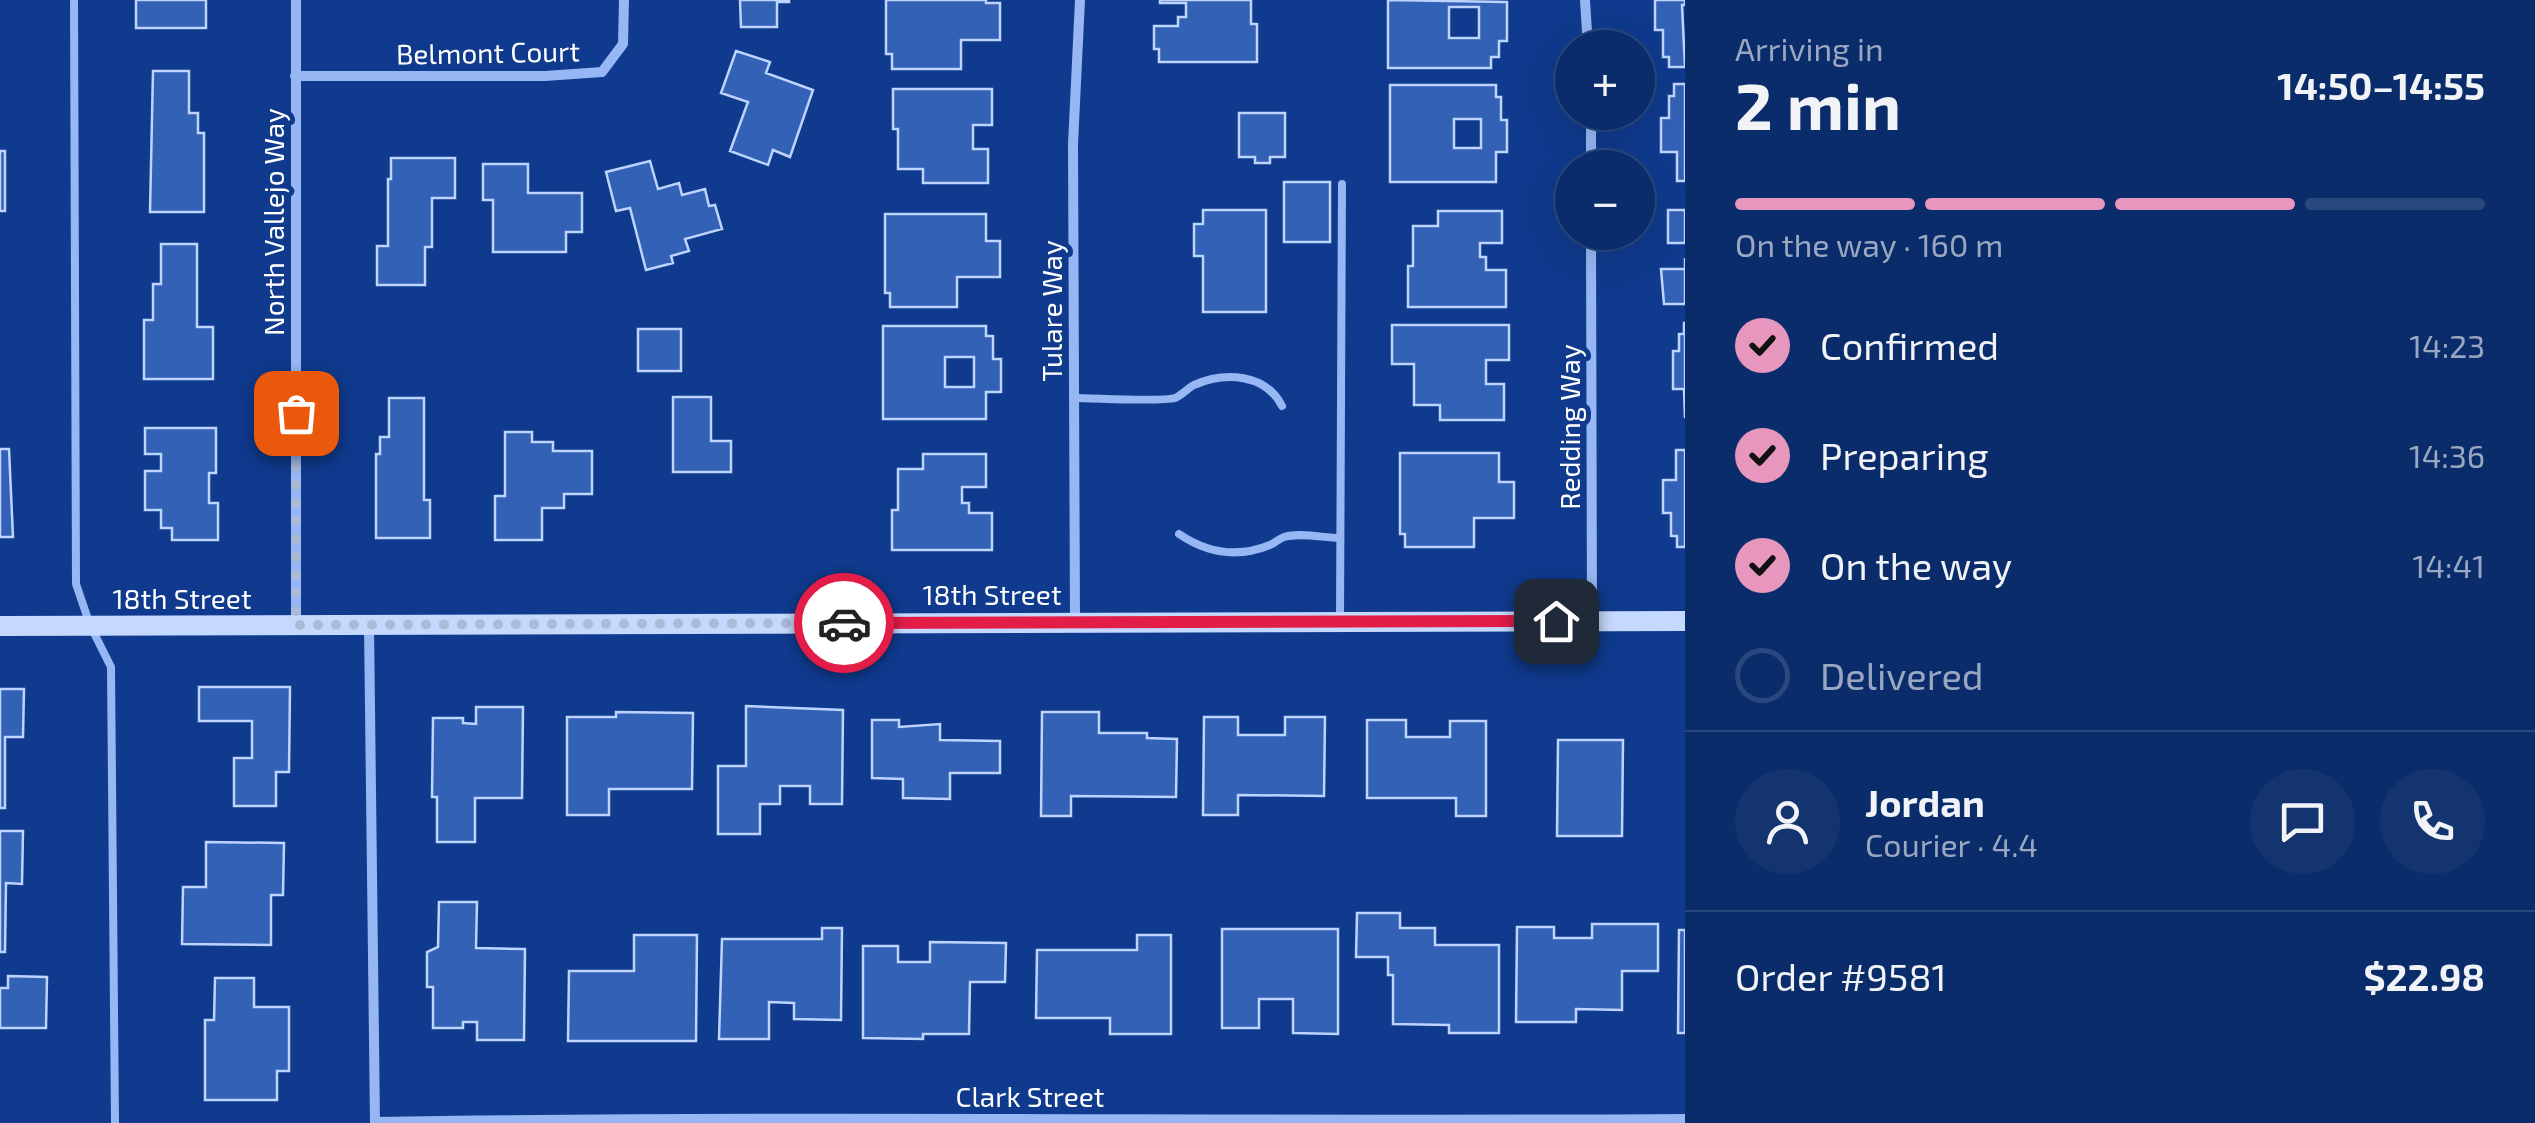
<!DOCTYPE html>
<meta charset="utf-8">
<style>
body{margin:0;font-family:"Exo 2",sans-serif;background:#143470;color:#f1f3f6;height:100vh;display:flex;flex-direction:column;font-size:38px;white-space:nowrap}
*{box-sizing:border-box;margin:0}
p{font-size:32px;color:#9aa7c1}
.icon{flex:none;width:55px;height:55px;fill:none;stroke:currentColor;stroke-width:2;stroke-linecap:round;stroke-linejoin:round}
.map{position:relative;flex:1;overflow:hidden}
.side{display:flex;flex-direction:column;background:#0b2c6a;width:850px}
.side>*{flex:none}
.buttons{position:absolute;left:1555px;top:30px;display:grid;gap:20px}
.buttons a{display:grid;place-items:center;width:100px;height:100px;border-radius:50%;background:#0b2c6a;box-shadow:0 10px 40px #0002,0 0 0 2px #2b487e;font-size:50px}
.pin{position:absolute;display:grid;place-items:center;width:85px;height:85px;color:#fff;margin:-42px;border-radius:20px;box-shadow:0 5px 15px #0006}
.courier{position:absolute;display:grid;place-items:center;width:100px;height:100px;margin:-50px;border:8px solid #e11d48;border-radius:50%;background:#fff;color:#222;box-shadow:0 2px 12px #0007}
.overview em{font-style:normal;font-weight:700}
.overview div{display:flex;flex-direction:column-reverse}
.overview{display:flex;align-items:center;justify-content:space-between;height:170px;padding:0 50px}
h1{font-size:65px;font-weight:700;line-height:75px}
.bar{display:grid;grid-template-columns:repeat(4,1fr);gap:15px 10px;align-content:center;height:120px;padding:0 50px}
.bar i{height:12px;border-radius:8px;background:#2b487e}
.bar .selected{background:#e797bd}
.bar p{grid-column:span 4}
.line{display:flex;align-items:center;gap:25px;padding:0 50px;border-top:2px solid #2b487e}
.line div{flex:1}
.round{display:grid;place-items:center;flex:none;width:105px;height:105px;border-radius:52px;background:#143470}
ol{padding:0 50px;list-style:none}
li{display:flex;align-items:center;gap:30px;height:110px}
li p{margin-inline-start:auto}
li .icon{padding:10px;border-radius:50%;background:#e797bd;color:#111;stroke-width:4}
li:last-child{color:#9aa7c1}
li i{width:55px;height:55px;border:5px solid #2b487e;border-radius:50%}
main{display:flex;flex:1;min-height:0}
.map>svg:first-child{display:block}
.building{fill:#3361b5;stroke:#bdd4fe;stroke-width:2.5;fill-rule:evenodd}
.lines{fill:none;stroke-linecap:round;stroke-linejoin:round}
.lane{stroke:#96b7f3;stroke-width:8}
.street{stroke:#96b7f3;stroke-width:10}
.secondary{stroke:#c5d8fd;stroke-width:20}
.done{stroke:#abbad7;stroke-width:10;stroke-dasharray:0 18}
.route{stroke:#e11d48;stroke-width:12}
.labels{text-anchor:middle;dominant-baseline:central;stroke-width:10;stroke-linejoin:round;paint-order:stroke}
.street-label{font-size:28px;fill:#fff;stroke:#0f3a8d}
</style>
<main>
<div class="map">
<svg width="1685" height="1123" viewBox="0 0 1685 1123">
<rect width="100%" height="100%" fill="#0f3a8d"/>
<!-- building -->
<path class="building" d="M136,0h70v28h-70z
M740,0h49v2h-12v25h-36z
M886,0h100v3h14v37h-39v29h-69v-15h-6z
M1160,0h91v24h6v38h-98v-13h-5v-23h24v-9h8v-14h-26z
M1388,0l119,2v39h-8v16h-8v11h-103zM1449,7h30v31h-30z
M1655,0h30v5h-3l3,62h-16v-10h-6v-27h-8z
M736,51l34,11 -4,11 47,17 -23,67 -17,-7 -5,15 -38,-14 18,-49 -27,-9z
M153,71h36v42h9v20h6v79h-54z
M1674,84h11v97h-8v-29h-16v-34h8v-22h5z
M1390,85h106v12h5v23h6v32h-11v30h-106zM1454,119h27v29h-27z
M893,89h99v36h-19v24h15v34h-65v-14h-25v-40h-5z
M1239,113h46v44h-15v6h-15v-6h-16z
M0,151h5v60h-5z
M391,158h64v40h-23v49h-7v38h-48v-39h11v-67h3z
M650,161l8,28 21,-6 3,12 23,-6 4,17 6,-1 7,24 -37,10 4,12 -18,5 2,7 -27,7 -16,-62 -14,3 -10,-39z
M483,164h45v29h54v39h-16v20h-73v-52h-10z
M1284,182h46v60h-46z
M1203,210h63v102h-63v-56h-9v-32h9z
M1668,210h17v33h-17z
M1438,211h64v32h-22v14h6v13h20v37h-98v-41h5v-40h25z
M885,214h101v27h14v36h-43v30h-67v-14h-5z
M161,244h36v83h16v52h-69v-59h9v-36h8z
M1685,258v46h-21l-3,-35h24z
M1684,323h1v95l-1,-29h-11v-38h6v-17h5z
M1392,325h117v35h-23v24h18v36h-64v-15h-26v-41h-22z
M883,326h103v10h7v23h8v33h-15v27h-103zM945,357h29v30h-29z
M638,329h43v42h-43z
M673,397h38v44h20v31h-58z
M389,398h35v102h6v38h-54v-84h4v-17h9z
M145,428h71v45h-7v30h9v37h-46v-12h-11v-18h-16v-39h16v-17h-16z
M505,432h27v10h21v9h39v43h-28v14h-22v32h-47v-44h10z
M0,449h9l4,88h-13z
M1676,450h9v97h-8v-11h-6v-23h-8v-33h13z
M1400,453h99v29h15v36h-40v29h-69v-13h-5z
M923,454h63v33h-24v16h7v10h23v37h-100v-40h6v-41h25z
M199,687h91l-1,85h-13v34h-42v-48h18v-37h-53z
M0,689h24l-1,48h-18v71h-5z
M746,706l97,4 -1,94h-32v-18h-30v18h-20v30h-42v-68h28z
M476,707h47l-1,91h-47v44h-38v-45h-5l1,-79h30v5l13,1z
M616,712l77,1 -1,76h-83v26h-42v-98h49z
M1042,712h57v21h48v5l30,1 -1,58 -105,-1v20h-30z
M1204,717h34v18h47v-18h40l-1,79 -86,-1v20h-35z
M872,720h27v7l41,-3v16l60,1v32h-50v26l-47,-1v-19l-31,-1z
M1367,720h39v17h44v-16h36v95h-30v-18h-89z
M1558,740h65l-1,96h-65z
M0,831h23l-1,53 -16,-1 -1,69h-5z
M206,842l78,1 -1,52h-12v50l-89,-1 1,-57h23z
M439,902h38l-1,46 49,1 -1,91h-47v-18h-14v6h-30v-41h-6v-35l11,-5z
M1357,913h43v15h35v17h64v88h-50v-8l-56,-1v-49h-5v-18h-32z
M1592,924h66v47h-36v39l-46,-1v13h-60l1,-95h37v11h38z
M822,928h20l-1,92 -47,-1v-16l-25,-1v37h-50l3,-100h100z
M1222,929h116v105l-45,-1v-34h-34v29h-37z
M1679,930h6v103h-7z
M634,935h63l-1,106h-128l1,-70h65z
M1137,935h34v99h-61v-16h-74l1,-68h100z
M930,942l76,1 -1,39h-35l-1,52h-46v5l-60,-1v-92h35v16h32z
M8,976l39,1 -1,51h-46v-40h8z
M215,978h39v29h35v64h-12v29h-72v-80h9z"/>
<g class="lines">
<!-- lane -->
<path class="lane" d="M74,0l2,584 14,41 21,42 4,456
M1074,398c21,0 86,4 101,0 7,-3 13,-10 19,-13 31,-14 72,-11 88,21
M1179,534c28,19 59,24 91,11 5,-2 8,-6 14,-8 15,-5 40,1 56,1
M1340,620l2,-436"/>
<!-- street -->
<path class="street" d="M296,0v625
M1585,0l3,48
M295,76h250l57,-4 21,-28 1,-44
M1591,112v56
M1591,232l1,389
M1075,621l-2,-477 7,-144
M369,625l6,498
M375,1122c436,-7 873,0 1310,-3"/>
<!-- secondary -->
<path class="secondary" d="M0,626l1685,-5"/>
</g>
<g class="lines">
<!-- done -->
<path class="done" d="M296,413v212l548,-2"/>
<!-- route -->
<path class="route" d="M844,623l712,-2"/>
</g>
<g class="labels">
<!-- street labels -->
<g class="street-label">
<text transform="translate(488 52) rotate(-1)">Belmont Court</text>
<text transform="translate(273 222) rotate(-90)">North Vallejo Way</text>
<text transform="translate(1051 311) rotate(-90)">Tulare Way</text>
<text transform="translate(1569 427) rotate(-90)">Redding Way</text>
<text x="992" y="594">18th Street</text>
<text x="182" y="598">18th Street</text>
<text x="1030" y="1096">Clark Street</text>
</g>
</g>
</svg>
<div class="buttons">
<a>+</a>
<a>−</a>
</div>
<div class="pin" style="left:296px;top:413px;background:#ea580c"><svg class="icon" aria-label="bag" viewBox="0 0 24 24"><path d="M5 8h14l-1 12H6zM9 8a3 3 0 0 1 6 0"/></svg></div>
<div class="pin" style="left:1556px;top:621px;background:#1f2937"><svg class="icon" aria-label="home" viewBox="0 0 24 24"><path d="M3 11l9-7 9 7M6 9v11h12V9"/></svg></div>
<div class="courier" style="left:844px;top:623px"><svg class="icon" aria-label="car" viewBox="0 0 24 24"><path d="M5 17H2v-5l4-1 3-4h7l3 4 3 1v5h-3M9 17h6M6 11h13"/><circle cx="7" cy="17" r="2"/><circle cx="17" cy="17" r="2"/></svg></div>
</div>
<section class="side">
<div class="overview"><div><h1>2 min</h1><p>Arriving in</p></div><em>14:50–14:55</em></div>
<div class="bar"><i class="selected"></i><i class="selected"></i><i class="selected"></i><i></i><p>On the way · 160 m</p></div>
<ol>
<li><svg class="icon" aria-label="check" viewBox="0 0 24 24"><path d="M5 12l5 5 9-10"/></svg>Confirmed<p>14:23</p></li>
<li><svg class="icon" aria-label="check" viewBox="0 0 24 24"><path d="M5 12l5 5 9-10"/></svg>Preparing<p>14:36</p></li>
<li><svg class="icon" aria-label="check" viewBox="0 0 24 24"><path d="M5 12l5 5 9-10"/></svg>On the way<p>14:41</p></li>
<li><i></i>Delivered</li>
</ol>
<div class="line" style="height:180px"><a class="round"><svg class="icon" aria-label="person" viewBox="0 0 24 24"><circle cx="12" cy="8" r="4"/><path d="M4 21q1-7 8-7t8 7"/></svg></a><div><b>Jordan</b><p>Courier · 4.4</p></div><a class="round"><svg class="icon" aria-label="chat" viewBox="0 0 24 24"><path d="M4 5h16v11H9l-5 4z"/></svg></a><a class="round"><svg class="icon" aria-label="phone" viewBox="0 0 24 24"><path d="M5 4h4l2 5-3 2q2 4 5 5l2-3 5 2v4C11 20 4 13 5 4z"/></svg></a></div>
<div class="line" style="height:130px"><div>Order #9581</div><b>$22.98</b></div>
</section>
</main>
